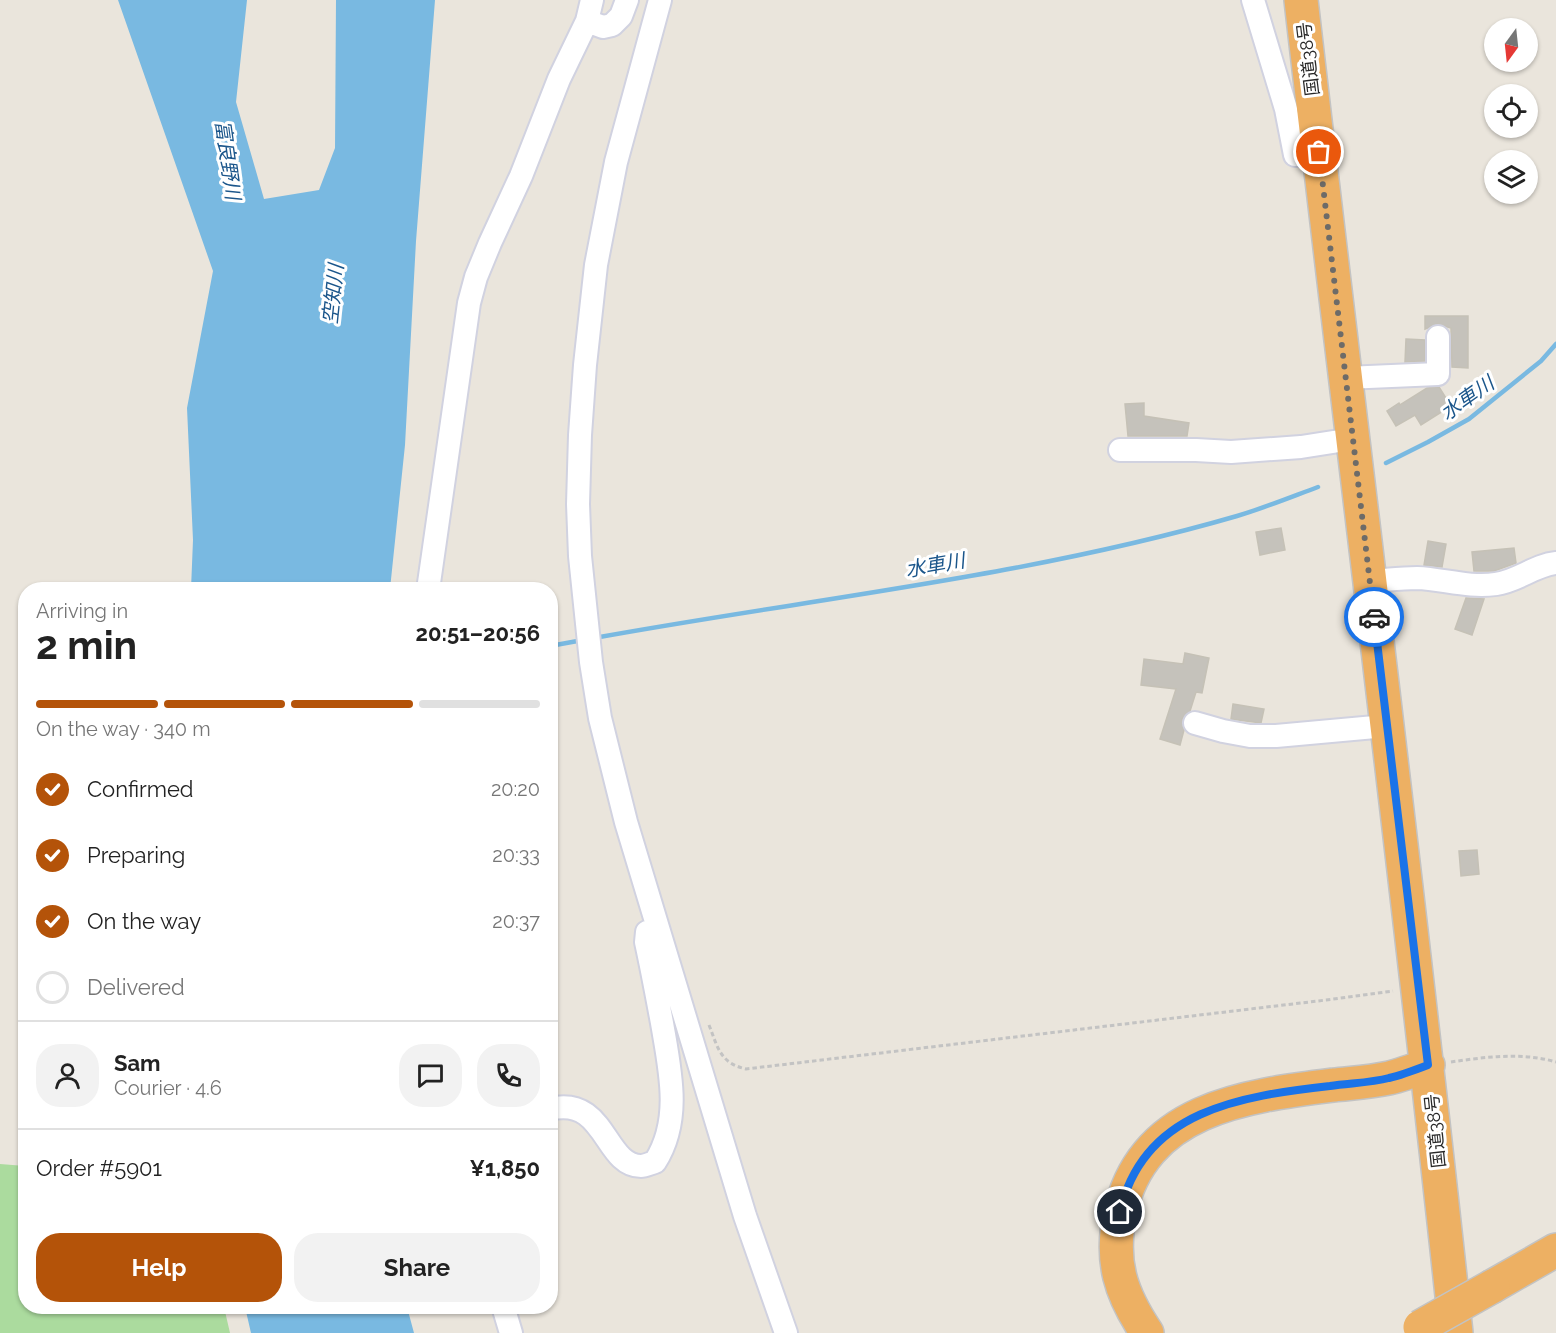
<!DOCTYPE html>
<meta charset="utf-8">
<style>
body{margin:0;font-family:Raleway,"Noto Sans JP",sans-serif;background:#f2f2f2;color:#222;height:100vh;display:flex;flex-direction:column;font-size:22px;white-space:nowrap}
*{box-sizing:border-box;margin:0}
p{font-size:20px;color:#767676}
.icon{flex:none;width:33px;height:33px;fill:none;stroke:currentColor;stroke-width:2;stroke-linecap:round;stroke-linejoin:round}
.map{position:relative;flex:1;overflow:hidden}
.panel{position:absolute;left:18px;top:582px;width:540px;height:732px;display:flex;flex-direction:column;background:#fff;border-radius:24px;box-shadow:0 2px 4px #0004}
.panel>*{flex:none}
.needle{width:39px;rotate:195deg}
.controls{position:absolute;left:1484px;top:18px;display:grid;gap:12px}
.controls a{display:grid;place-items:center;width:54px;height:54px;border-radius:50%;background:#fff;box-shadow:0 2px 4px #0004;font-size:30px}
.pin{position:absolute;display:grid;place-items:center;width:51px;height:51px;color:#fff;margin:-26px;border:3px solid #fff;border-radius:50%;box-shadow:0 2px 6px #0007}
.courier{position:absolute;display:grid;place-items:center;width:60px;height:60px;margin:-30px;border:4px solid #1a73e8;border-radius:50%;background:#fff;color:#222;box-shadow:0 2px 8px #0007}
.head em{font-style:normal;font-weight:700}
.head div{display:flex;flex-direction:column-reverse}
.head{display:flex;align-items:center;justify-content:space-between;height:102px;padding:0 18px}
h1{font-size:39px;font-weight:700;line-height:45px}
.bar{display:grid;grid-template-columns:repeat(4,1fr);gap:9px 6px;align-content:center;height:72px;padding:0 18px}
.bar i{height:8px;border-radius:4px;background:#e0e0e0}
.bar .active{background:#b45309}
.bar p{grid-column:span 4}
.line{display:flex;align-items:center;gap:15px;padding:0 18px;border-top:2px solid #e0e0e0}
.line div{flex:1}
.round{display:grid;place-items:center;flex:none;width:63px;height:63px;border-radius:24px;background:#f2f2f2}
ol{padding:0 18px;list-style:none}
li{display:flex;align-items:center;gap:18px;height:66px}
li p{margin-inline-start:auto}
li .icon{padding:6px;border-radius:50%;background:#b45309;color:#fff;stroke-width:4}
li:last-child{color:#767676}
li i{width:33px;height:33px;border:3px solid #e0e0e0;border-radius:50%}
.primary-button{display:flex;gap:12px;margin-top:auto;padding:12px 18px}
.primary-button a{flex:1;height:69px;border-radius:24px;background:#b45309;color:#fff;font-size:24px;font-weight:700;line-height:69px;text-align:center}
.primary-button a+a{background:#f2f2f2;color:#222}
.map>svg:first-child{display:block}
.green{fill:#abdb9e}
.water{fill:#79b9e1}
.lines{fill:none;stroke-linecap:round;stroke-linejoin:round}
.stream{stroke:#79b9e1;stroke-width:4.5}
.building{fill:#c5c2bb;stroke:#c5c1b6;stroke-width:1.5}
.minor-casing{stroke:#d1d2e0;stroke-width:26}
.highway-casing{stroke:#c3c3c3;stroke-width:36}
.path{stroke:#c3c3c3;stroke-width:3;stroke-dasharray:4.5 3;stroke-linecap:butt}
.minor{stroke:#fff;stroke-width:22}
.highway{stroke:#edb063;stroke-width:33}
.highway-bridge-casing{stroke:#c3c3c3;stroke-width:36;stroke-linecap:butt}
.highway-bridge{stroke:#edb063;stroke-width:33}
.done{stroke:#6d6b68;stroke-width:6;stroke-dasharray:0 10.8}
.route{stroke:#1a73e8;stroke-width:8}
.labels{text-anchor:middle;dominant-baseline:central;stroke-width:6;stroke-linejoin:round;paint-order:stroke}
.street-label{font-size:18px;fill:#292929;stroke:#fff}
.water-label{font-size:20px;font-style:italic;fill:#1b568b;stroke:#fff}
</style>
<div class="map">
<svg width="1556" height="1333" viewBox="0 0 1556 1333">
<rect width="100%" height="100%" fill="#eae5dc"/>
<!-- green -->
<path class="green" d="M0,1164l25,2 1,140 198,1 6,26h-230z"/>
<!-- water -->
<path class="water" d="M118,0h129l-11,102 28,97 55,-9 16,-42 1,-148h99l-19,241 -11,204 -15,144h-199l2,-49 -6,-132 26,-137z
M245,1307h162l7,26h-163z"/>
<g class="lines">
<!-- stream -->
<path class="stream" d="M1386,463l42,-21 41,-23 72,-58 15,-17
M594,638c214,-39 433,-61 643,-122 27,-8 54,-19 81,-29
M550,646l33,-6"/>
</g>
<!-- building -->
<path class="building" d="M1425,316h43v52l-16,-1 -1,-39 -14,-4 -12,5z
M1406,339l19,1v21l-20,1z
M1439,387l12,19 -30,19 -6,-10 -19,11 -9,-15 12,-8 1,2 27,-17z
M1144,403v13l45,7 -2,13h-59l-3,-32z
M1281,528l4,22 -25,5 -4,-23z
M1428,541l18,3 -4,23 -18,-2z
M1514,548l2,15 -22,8h-20l-2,-19z
M1466,598l18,1 -12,36 -17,-6z
M1185,653l24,5 -7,35 -6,-1 -6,19 -8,8 2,11 -4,15 -20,-6 16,-50 -35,-4 3,-26 39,5z
M1233,704l31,5 -3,14 -30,-4z
M1477,850l2,24 -18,2 -2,-25z"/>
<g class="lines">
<!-- minor casing -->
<g class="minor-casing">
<path id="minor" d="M660,0l-44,162 -20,103 -11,100 -5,70 -2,69 2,52 11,106 9,56 26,104 119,394 41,117
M1253,0l33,109 9,46 24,-3
M587,21l16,6 9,-2 9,-9 6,-16
M1345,378l93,-4v-37
M1120,450h76l35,2 70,-5 51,-8
M1370,581c16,-1 32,-3 47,-3 26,1 52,10 79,6 22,-3 39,-19 60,-21
M428,590l41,-287 7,-26 14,-34 31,-67 38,-97 28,-58 5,-21
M1195,723l28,8 27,5h26l110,-10
M550,1109c56,-14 54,57 91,57 4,0 10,-3 14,-4 27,-42 15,-92 7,-139 -5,-27 -10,-54 -16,-81l1,-10
M503,1306l8,27"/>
</g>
<!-- highway casing -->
<g class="highway-casing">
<path id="highway" d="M1301,0c51,444 108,888 155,1333
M1493,1286l63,-36
M1147,1333c-27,-40 -37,-72 -27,-120 23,-105 125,-117 214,-128 18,-2 37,-3 55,-7 13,-3 26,-8 39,-13"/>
</g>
<!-- path -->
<path class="path" d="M709,1025c9,23 11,38 37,44l580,-69 67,-9
M1451,1062c34,-5 71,-10 105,0"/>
<!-- minor -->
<use href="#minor" class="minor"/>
<!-- highway -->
<use href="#highway" class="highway"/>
<!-- highway-bridge casing -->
<g class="highway-bridge-casing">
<path id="highway-bridge" d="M1420,1327l73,-41"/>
</g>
<!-- highway-bridge -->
<use href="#highway-bridge" class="highway-bridge"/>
</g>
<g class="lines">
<!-- done -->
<path class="done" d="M1319,152l55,465"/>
<!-- route -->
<path class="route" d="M1120,1212c23,-102 121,-116 210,-126 19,-3 40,-3 59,-8 13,-3 26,-8 39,-13l-54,-448"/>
</g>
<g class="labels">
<!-- street labels -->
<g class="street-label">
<text transform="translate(1308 59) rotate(-97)">国道38号</text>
<text transform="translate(1435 1131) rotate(-96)">国道38号</text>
</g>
<!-- water labels -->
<g class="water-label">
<text transform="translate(228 160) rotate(82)">富良野川</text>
<text transform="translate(333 294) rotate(-84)">空知川</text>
<text transform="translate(1467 398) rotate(-35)">水車川</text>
<text transform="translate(935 565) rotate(-10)">水車川</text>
</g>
</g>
</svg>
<div class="controls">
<a><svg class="needle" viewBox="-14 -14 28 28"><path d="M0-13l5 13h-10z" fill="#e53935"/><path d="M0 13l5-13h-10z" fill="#767676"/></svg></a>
<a><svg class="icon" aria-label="locate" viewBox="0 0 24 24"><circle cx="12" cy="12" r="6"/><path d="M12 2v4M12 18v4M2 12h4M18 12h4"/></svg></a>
<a><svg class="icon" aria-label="layers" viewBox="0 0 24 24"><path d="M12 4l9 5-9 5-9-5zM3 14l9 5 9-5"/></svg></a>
</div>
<div class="pin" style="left:1319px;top:152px;background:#ea580c"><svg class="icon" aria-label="bag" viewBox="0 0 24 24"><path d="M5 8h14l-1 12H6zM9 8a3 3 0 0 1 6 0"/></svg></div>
<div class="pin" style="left:1120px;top:1212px;background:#1f2937"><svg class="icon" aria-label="home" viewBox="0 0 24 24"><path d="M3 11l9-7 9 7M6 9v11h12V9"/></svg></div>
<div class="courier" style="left:1374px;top:617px"><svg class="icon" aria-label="car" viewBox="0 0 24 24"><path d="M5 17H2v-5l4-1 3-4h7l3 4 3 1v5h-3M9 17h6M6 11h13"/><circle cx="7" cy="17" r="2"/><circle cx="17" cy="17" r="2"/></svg></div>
<section class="panel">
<div class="head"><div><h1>2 min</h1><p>Arriving in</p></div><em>20:51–20:56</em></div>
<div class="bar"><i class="active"></i><i class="active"></i><i class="active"></i><i></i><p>On the way · 340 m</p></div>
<ol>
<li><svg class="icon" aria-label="check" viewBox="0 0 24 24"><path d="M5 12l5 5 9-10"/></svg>Confirmed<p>20:20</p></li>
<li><svg class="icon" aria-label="check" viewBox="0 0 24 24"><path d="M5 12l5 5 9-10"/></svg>Preparing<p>20:33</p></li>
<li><svg class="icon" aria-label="check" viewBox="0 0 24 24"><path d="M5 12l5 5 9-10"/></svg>On the way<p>20:37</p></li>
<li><i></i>Delivered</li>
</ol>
<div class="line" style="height:108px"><a class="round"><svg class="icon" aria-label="person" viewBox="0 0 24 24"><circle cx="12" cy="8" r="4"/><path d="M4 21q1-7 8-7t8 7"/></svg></a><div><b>Sam</b><p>Courier · 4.6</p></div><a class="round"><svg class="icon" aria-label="chat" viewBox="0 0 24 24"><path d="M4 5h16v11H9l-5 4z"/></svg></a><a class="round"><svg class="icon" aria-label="phone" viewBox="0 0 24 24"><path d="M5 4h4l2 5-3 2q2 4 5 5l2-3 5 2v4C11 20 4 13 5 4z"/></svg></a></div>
<div class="line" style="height:78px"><div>Order #5901</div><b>¥1,850</b></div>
<div class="primary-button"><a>Help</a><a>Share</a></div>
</section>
</div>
